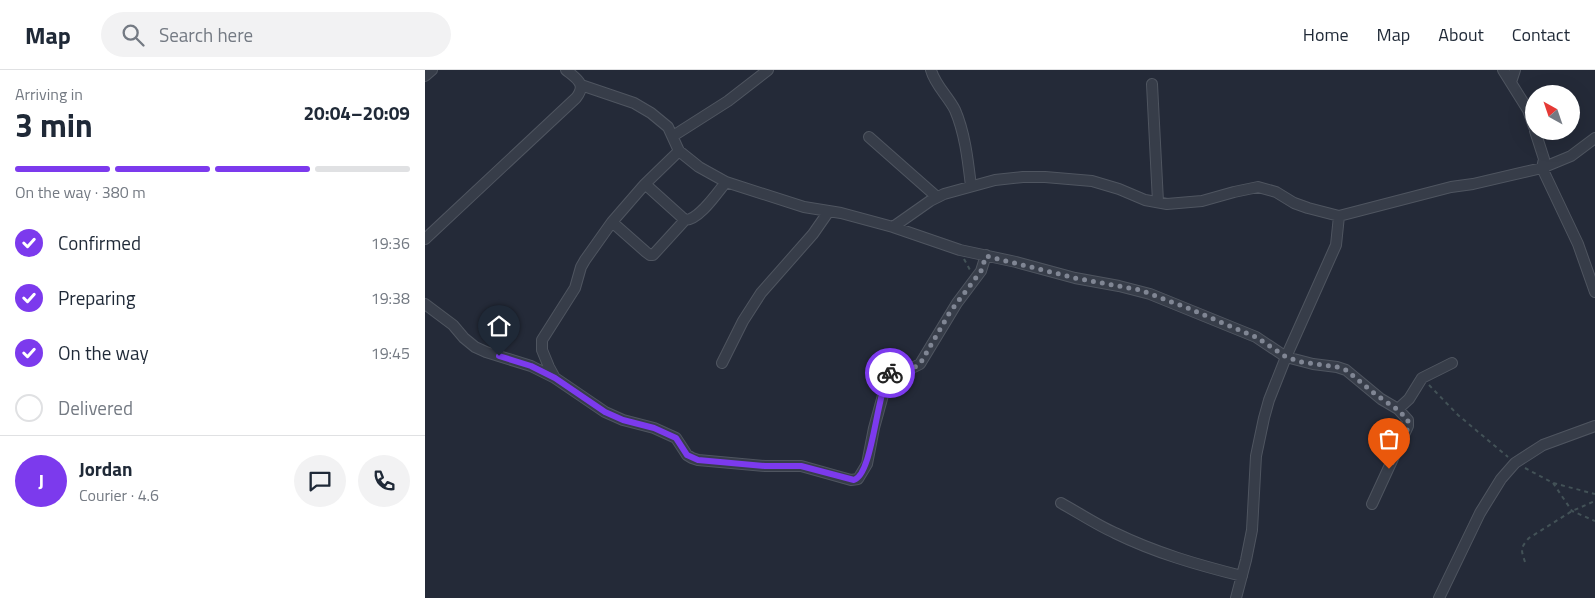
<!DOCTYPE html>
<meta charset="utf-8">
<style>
body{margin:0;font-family:"Titillium Web",sans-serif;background:#f2f2f3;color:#1f2937;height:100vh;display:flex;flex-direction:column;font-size:19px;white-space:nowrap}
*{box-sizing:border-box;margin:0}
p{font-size:16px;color:#747a83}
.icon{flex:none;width:28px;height:28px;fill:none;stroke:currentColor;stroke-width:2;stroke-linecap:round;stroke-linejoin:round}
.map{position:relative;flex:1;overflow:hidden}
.panel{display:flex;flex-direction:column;background:#fff;width:425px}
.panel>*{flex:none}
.needle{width:32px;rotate:320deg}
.buttons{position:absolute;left:1100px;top:15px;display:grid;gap:10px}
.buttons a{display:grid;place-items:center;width:55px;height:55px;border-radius:50%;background:#fff;box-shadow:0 5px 20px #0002;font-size:25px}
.pin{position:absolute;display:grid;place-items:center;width:42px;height:42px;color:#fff;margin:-51px -21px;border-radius:50% 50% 50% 0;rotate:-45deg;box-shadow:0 0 5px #0007}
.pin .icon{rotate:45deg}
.courier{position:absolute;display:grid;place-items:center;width:50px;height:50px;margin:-25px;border:4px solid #7c3aed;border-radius:50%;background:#fff;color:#222;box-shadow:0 1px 6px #0007}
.overview em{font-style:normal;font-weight:700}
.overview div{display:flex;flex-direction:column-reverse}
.overview{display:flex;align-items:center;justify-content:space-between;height:85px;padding:0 15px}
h1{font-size:32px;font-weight:700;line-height:38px}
.bar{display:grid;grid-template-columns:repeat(4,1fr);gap:8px 5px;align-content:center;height:60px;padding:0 15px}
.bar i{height:6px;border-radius:4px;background:#e0e1e3}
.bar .on{background:#7c3aed}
.bar p{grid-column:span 4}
.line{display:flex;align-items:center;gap:12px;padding:0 15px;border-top:1px solid #e0e1e3}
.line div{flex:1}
.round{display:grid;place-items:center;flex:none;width:52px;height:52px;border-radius:26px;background:#f2f2f3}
ol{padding:0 15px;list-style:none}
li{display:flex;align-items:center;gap:15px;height:55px}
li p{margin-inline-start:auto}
li .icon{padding:5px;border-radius:50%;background:#7c3aed;color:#fff;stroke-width:4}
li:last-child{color:#747a83}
li i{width:28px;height:28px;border:2px solid #e0e1e3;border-radius:50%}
header{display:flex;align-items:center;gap:30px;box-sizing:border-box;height:70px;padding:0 25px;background:#fff;border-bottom:1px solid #e0e1e3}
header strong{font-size:24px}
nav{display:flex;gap:28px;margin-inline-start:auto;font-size:18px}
.search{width:350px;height:45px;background:#f2f2f3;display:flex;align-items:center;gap:12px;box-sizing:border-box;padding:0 18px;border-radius:28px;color:#747a83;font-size:19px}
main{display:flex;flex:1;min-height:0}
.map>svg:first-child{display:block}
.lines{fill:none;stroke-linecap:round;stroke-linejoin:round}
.minor-casing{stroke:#4f5560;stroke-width:12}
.path{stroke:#435257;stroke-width:2;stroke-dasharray:4 4;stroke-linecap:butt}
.minor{stroke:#373d49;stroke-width:10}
.done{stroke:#808694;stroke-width:5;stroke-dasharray:0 9}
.route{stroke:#7c3aed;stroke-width:6}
</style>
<header>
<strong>Map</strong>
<div class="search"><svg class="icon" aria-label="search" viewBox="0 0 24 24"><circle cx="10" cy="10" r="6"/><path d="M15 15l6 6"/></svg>Search here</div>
<nav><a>Home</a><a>Map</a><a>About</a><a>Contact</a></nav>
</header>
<main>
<section class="panel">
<div class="overview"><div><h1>3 min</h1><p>Arriving in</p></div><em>20:04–20:09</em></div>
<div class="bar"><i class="on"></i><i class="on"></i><i class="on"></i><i></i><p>On the way · 380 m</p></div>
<ol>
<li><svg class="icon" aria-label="check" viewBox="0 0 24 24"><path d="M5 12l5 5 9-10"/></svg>Confirmed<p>19:36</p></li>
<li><svg class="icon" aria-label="check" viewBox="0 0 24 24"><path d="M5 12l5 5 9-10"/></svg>Preparing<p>19:38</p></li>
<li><svg class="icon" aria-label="check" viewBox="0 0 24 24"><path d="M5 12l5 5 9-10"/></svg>On the way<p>19:45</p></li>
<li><i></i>Delivered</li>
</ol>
<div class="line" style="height:90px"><b class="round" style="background:#7c3aed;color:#fff">J</b><div><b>Jordan</b><p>Courier · 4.6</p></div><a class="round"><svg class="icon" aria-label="chat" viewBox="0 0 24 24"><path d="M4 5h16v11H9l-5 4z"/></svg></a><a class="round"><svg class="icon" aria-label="phone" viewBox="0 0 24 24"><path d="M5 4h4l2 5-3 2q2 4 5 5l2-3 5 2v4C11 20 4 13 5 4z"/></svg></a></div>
</section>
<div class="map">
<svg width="1170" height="528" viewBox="0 0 1170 528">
<rect width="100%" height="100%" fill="#242a38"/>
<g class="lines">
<!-- minor casing -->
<g class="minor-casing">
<path id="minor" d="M506,0c4,15 17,26 24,40 10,23 13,51 16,76
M1078,0l25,40 6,17
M0,6l7,-6
M1086,12l4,-12
M727,14l6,118
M156,15l53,18 17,10 17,14 11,24 20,16 27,15 78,25 37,6 52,14 67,23 56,12 59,16 44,8 31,8 106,43 30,20 27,7 24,3 9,3 35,29 17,10 11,-10 13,-21 30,-15
M1110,61l9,28 -2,9 36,76 17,48
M248,66l55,-35 40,-31
M444,67l68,60
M254,81l-34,33 -33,38 -27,38 -4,7 -6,21 -33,52v10l7,17 6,11 50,34 18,8 31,8 22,10 11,17 5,3 6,2 67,6h36l50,14 7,-1 9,-15 7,-36 14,-51 6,-8 3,-2h17l6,-3 37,-61 24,-32 5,-16
M220,114l40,36
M187,152l34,30 4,3h3l32,-35c14,0 32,-27 41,-38
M468,157l37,-26 14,-7 51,-14 28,-3h22l47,4 27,8 26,11 22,4 35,-3 32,-9 24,-5 18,5 18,11 14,5 31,8 112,-29 22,-3 69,-16 29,-12 24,-18
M0,169l151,-141c11,-14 1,-19 -10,-28
M0,234l28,21 11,13 11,9 11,5 45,14 24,12
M297,293l21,-42 18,-28 52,-59 16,-23
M636,433c18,10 36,22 54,30 41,20 83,32 127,43
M947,434l36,-78v-6l-10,-11
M811,528l10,-38 6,-30 4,-74 8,-38 5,-18 17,-43 50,-112 3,-29
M1014,528l41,-85 21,-34 14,-16 28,-18 52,-19"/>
</g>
<!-- path -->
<path class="path" d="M539,189l6,11
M1004,315l29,30 50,42
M1100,398l28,15 42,11
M1128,413l19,28 23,10
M1100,492c-4,-12 -5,-14 4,-24l43,-27 23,-10"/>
<!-- minor -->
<use href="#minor" class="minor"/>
</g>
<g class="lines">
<!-- done -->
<path class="done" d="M465,303c10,-11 21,-1 30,-9l30,-52 31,-41 5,-15 89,22 65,12 45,17 71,30 30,20 15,5 36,5 9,3 29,24 23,16 10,10 -1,10 -18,39"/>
<!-- route -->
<path class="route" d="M74,286l32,10 24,12 50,34 18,8 31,8 22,10 11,17 11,5 67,6h36l53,14c19,-6 22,-86 36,-107"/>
</g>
</svg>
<div class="buttons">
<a><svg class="needle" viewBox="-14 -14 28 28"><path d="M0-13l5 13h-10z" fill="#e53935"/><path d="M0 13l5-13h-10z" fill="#747a83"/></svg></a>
</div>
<div class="pin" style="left:964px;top:399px;background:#ea580c"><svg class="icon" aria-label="bag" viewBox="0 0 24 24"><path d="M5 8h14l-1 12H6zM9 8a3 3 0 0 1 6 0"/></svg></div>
<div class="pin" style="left:74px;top:286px;background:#1f2937"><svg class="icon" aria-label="home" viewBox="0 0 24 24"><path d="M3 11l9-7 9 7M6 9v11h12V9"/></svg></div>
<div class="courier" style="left:465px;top:303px"><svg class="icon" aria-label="bike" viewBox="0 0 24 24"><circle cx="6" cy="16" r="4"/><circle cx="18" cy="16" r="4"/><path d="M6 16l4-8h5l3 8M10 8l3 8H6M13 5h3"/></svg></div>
</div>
</main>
